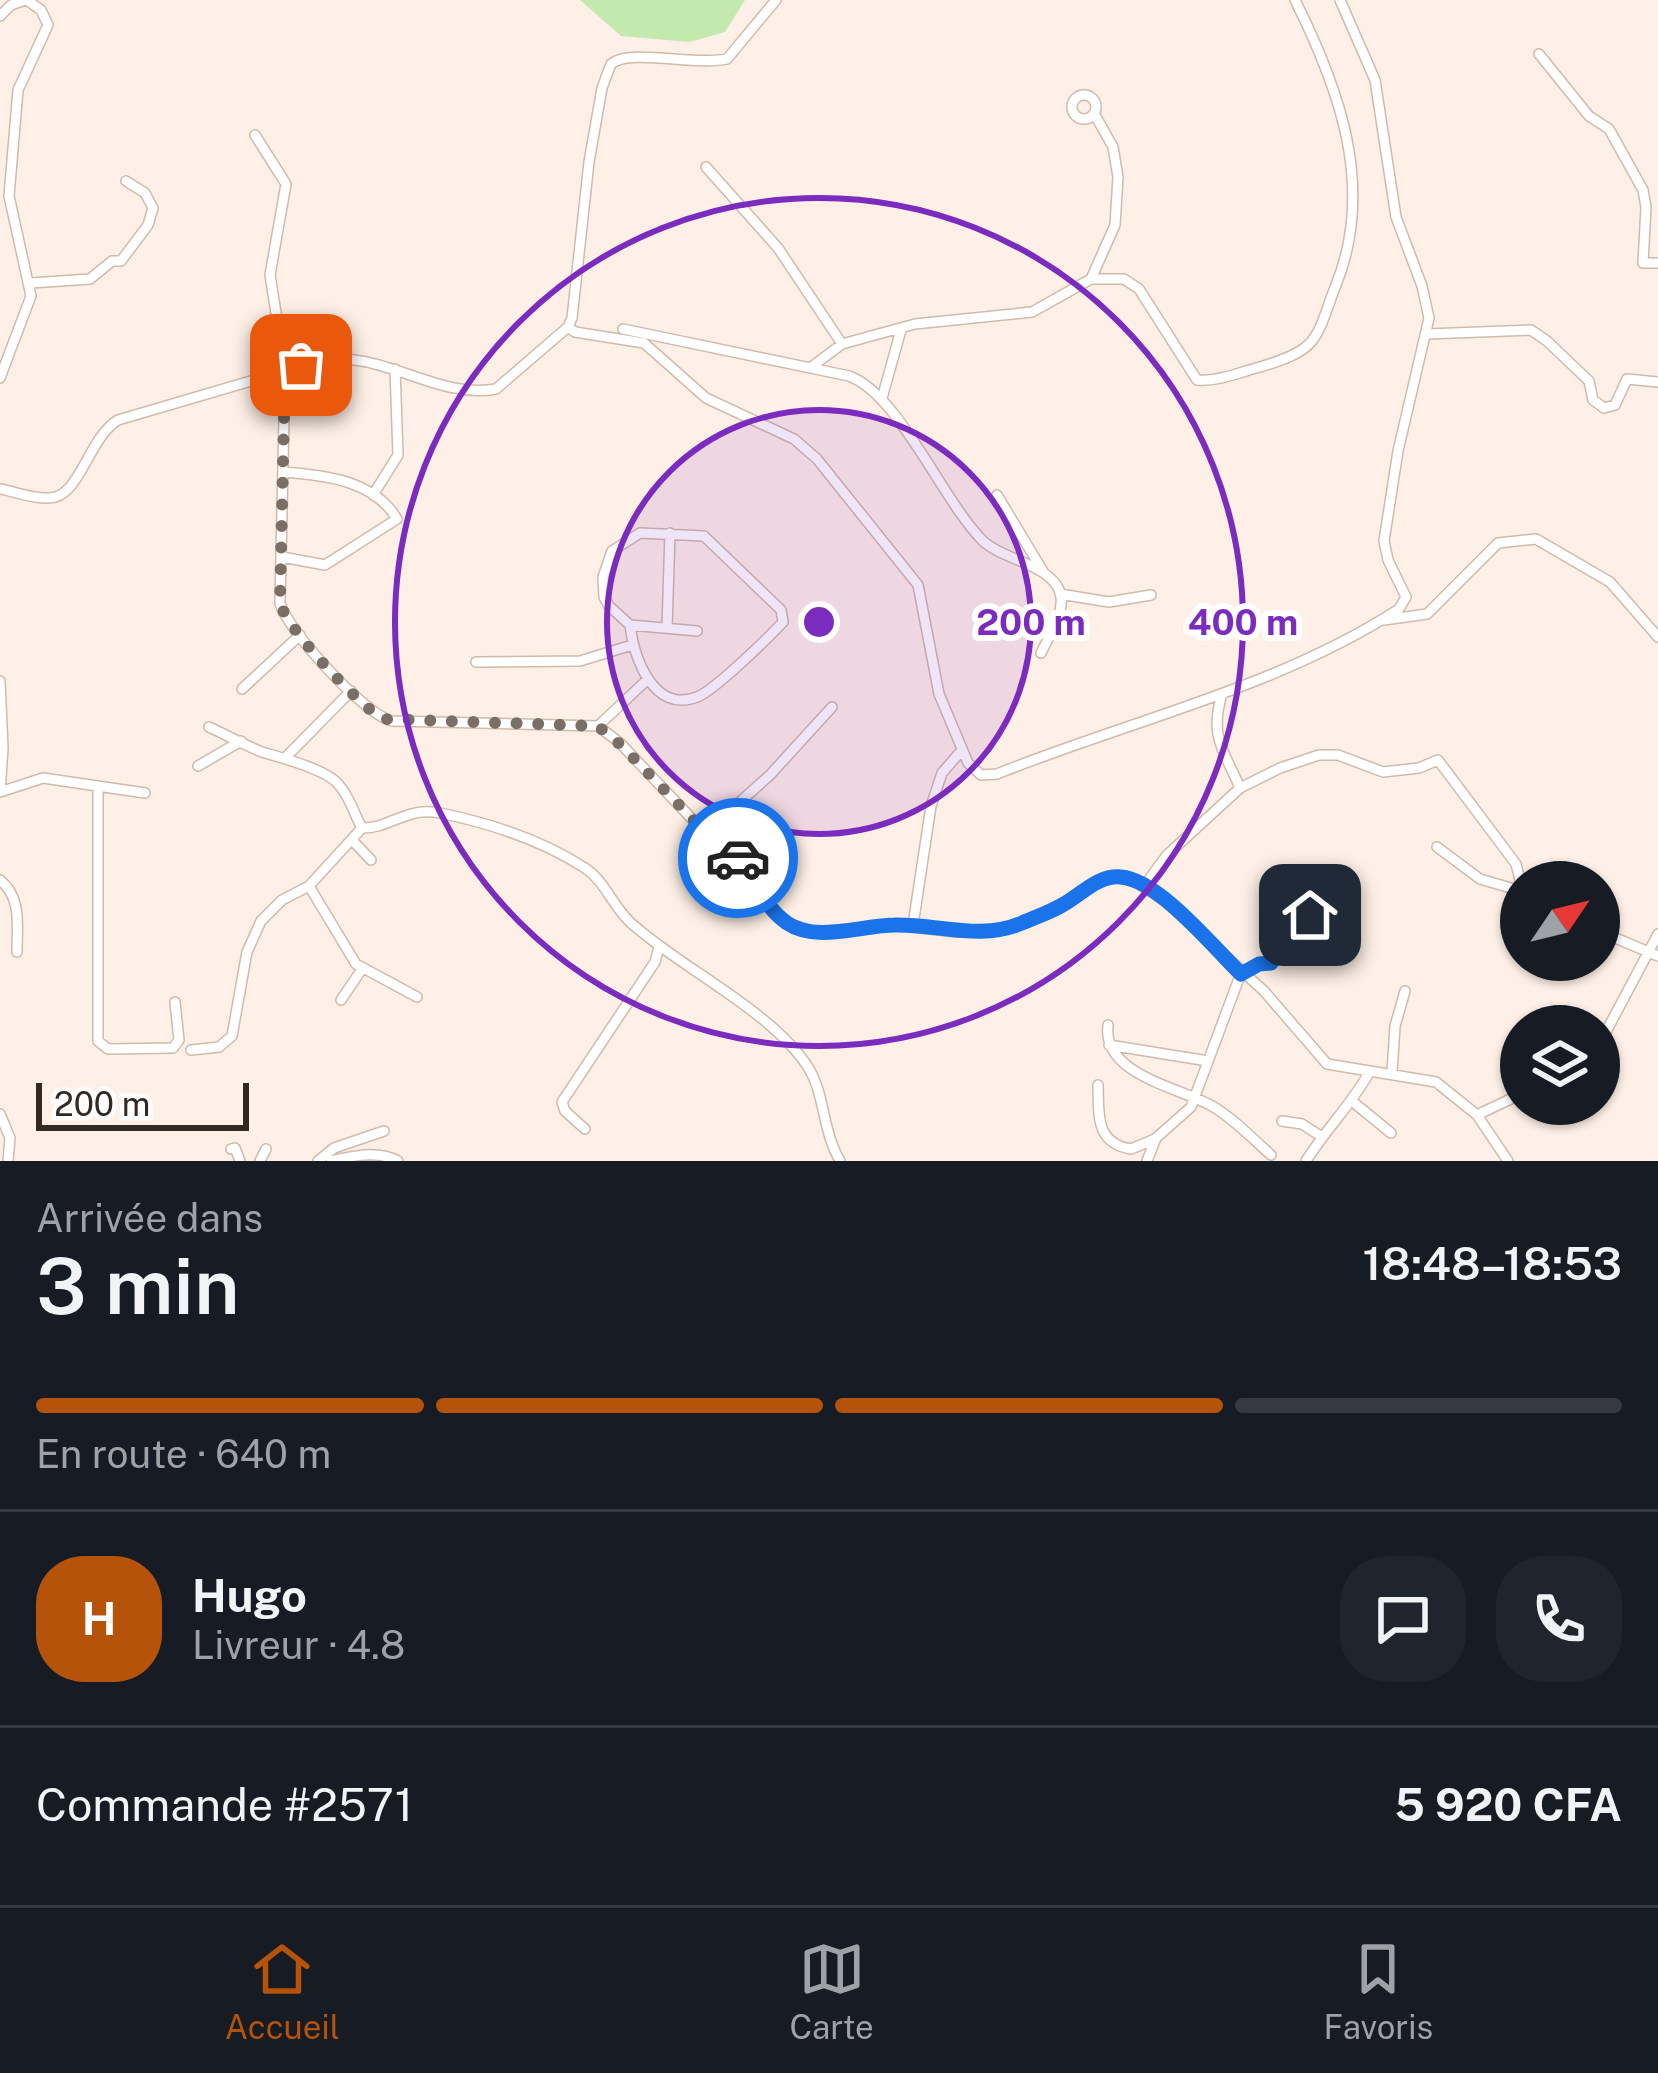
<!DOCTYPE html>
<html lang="fr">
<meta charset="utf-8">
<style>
body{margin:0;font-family:"Public Sans",sans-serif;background:#20242c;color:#f1f3f6;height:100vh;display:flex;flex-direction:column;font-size:45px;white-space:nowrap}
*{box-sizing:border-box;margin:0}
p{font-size:39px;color:#9ea1a6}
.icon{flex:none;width:66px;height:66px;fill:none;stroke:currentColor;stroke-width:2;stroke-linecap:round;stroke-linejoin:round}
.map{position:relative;height:1161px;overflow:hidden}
.drawer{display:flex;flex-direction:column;background:#171b24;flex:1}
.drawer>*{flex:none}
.needle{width:78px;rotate:55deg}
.buttons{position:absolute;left:1500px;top:861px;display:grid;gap:24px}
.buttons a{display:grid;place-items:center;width:120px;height:120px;border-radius:50%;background:#171b24;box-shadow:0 3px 9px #0004;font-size:60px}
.scale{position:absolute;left:36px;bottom:30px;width:213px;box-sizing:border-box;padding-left:12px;border:6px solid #322923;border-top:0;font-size:33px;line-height:42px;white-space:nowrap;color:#322923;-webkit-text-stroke:9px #fff;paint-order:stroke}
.pin{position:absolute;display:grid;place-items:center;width:102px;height:102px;color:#fff;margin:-51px;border-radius:24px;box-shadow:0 6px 18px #0006}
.courier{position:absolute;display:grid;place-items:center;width:120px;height:120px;margin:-60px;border:9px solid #1a73e8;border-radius:50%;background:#fff;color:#222;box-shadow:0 3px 15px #0007}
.summary em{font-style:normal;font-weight:600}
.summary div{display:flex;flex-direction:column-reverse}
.summary{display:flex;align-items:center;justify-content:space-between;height:204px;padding:0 36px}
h1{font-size:78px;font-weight:600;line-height:90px}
.bar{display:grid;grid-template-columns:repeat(4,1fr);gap:18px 12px;align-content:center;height:144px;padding:0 36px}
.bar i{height:15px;border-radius:9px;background:#363941}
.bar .selected{background:#b45309}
.bar p{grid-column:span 4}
.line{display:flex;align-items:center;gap:30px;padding:0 36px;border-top:3px solid #363941}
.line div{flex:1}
.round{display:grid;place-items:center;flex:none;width:126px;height:126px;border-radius:48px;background:#20242c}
.tab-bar{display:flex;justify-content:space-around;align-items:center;height:168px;border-top:3px solid #363941;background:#171b24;font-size:33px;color:#9ea1a6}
.tab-bar a{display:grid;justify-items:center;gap:6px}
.tab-bar .selected{color:#b45309}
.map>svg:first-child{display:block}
.green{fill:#c3e9af}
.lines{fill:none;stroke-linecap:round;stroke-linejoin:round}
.minor-casing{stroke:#d0baab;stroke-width:12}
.minor{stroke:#fff;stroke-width:9}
.done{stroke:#796f67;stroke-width:12;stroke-dasharray:0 21.6}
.route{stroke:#1a73e8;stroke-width:15}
.ring{fill:none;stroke:#7b2cbf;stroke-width:6}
.centre{fill:#7b2cbf;stroke:#fff;stroke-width:6}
.ring-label{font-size:36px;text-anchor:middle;font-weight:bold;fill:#7b2cbf;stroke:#fff;stroke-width:12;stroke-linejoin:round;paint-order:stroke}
</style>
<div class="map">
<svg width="1658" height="1161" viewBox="0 0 1658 1161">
<rect width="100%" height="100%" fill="#fef0e6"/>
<!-- green -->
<path class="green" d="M580,0h165l-20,32 -35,10 -69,-6z"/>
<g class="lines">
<!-- minor casing -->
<g class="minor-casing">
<path id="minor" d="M0,16l11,-11 14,-5
M1539,54l50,62 20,13 34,61 3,17 -3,56h15
M1072 107a12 12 0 1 1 24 0a12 12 0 1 1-24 0Z
M255,135l31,49 -16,91 15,95 -5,233c7,27 85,112 112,118l206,5 22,17 91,96 30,21 16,32 31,32 29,8 75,-7 65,7 55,-4 52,-24 29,-20 17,-7 23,3 32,21 99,90 63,73 109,18 41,33 44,-21
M706,167l72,81 64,96
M1091,279h33l15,10 58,91c21,2 43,-8 63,-13 61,-18 55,-28 76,-82 39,-97 4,-195 -41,-285
M31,283l59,-4 22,-18h9l27,-36 5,-17 -8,-15 -19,-12
M568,327l7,5 69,11 62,55 88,41 23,20 101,126 21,109 29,69 13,12 16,-1c134,-54 280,-86 402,-165l7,-12 -18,-37 -4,-19 14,-90 31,-133 -7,-32 -26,-69 -21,-137 -35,-80
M623,329l226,47c50,18 93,124 134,165 20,19 67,23 77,51 6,19 -11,44 -19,61
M1427,334l104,-4 16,11 42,40 4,19 11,8 11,-3 12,-26 31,3
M810,368l32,-24 73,-20 117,-12 59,-33 24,-54 3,-48 -5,-30 -18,-32
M0,378l31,-82 -22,-100 9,-106 30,-65 -7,-15 -14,-10
M882,398l19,-68
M0,489c16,3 33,10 49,9 31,0 39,-60 69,-78l201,-59c62,-13 116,39 177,28l72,-62 4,-9 17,-156 13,-74 9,-24c18,-16 84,2 116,-5l49,-59
M373,495l25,-40 -3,-86
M997,495l47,78
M282,557l43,8 72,-46c-23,-39 -73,-44 -114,-47
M1060,594l49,8 42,-7
M1384,620l43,-6 71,-71 38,-4 74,43 48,55
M630,625c4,32 23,89 67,72 17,-6 72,-60 86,-75l-2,-12 -77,-74 -64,-3 -28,18 -9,26 1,20 5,9 21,19 67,6
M667,628l3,-95
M476,662l104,-1 52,-16
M0,681l3,67 -3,44
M242,689l58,-54
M1222,694c-13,44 2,56 18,94
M598,726l50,-47
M209,727c18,8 35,18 53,25 16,5 65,17 77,33 11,12 15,29 23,43 27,1 45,-22 78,-15 49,10 103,28 145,55 20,13 28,39 46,55 51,46 141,88 177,144 17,27 14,63 32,94
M287,756l64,-65
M198,766l43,-25
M98,789v252l10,8 65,-1 6,-8 -4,-38
M0,792l43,-14 102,15
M705,833l65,-58 62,-68
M353,841l18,19
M1437,847l43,32 41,12
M0,880c22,18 17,45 17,72
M1145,885l22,-30 73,-67 40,-20 39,-13h19l45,17 36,-4 19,-8 78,104 5,20
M309,886l47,78 61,33
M913,925l18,-119 11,-33 20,-23
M1599,931l59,25
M341,1000l21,-31
M1108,1025c-6,50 71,62 104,81 21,12 41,33 59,49
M1109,1045l99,16
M1599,1045l59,-111
M191,1050l28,-3 13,-11 15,-84 14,-31 21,-21 27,-14 53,-58
M1392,1072l3,-46 10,-35
M1098,1085c1,30 -3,58 33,64l24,-10
M1353,1102l38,31
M0,1114l10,24 -2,23
M1477,1115l31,46
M1282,1121l20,3 20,13
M585,1129l-20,-18 -3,-9 93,-140 4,-15
M231,1149l4,-1 5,13
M260,1161l6,-12
M318,1161l16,-13 50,-17
M331,1161c21,-5 47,-11 67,0
M1147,1161l9,-23 35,-31 50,-134 18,-9 12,-1 38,-48
M1306,1161c20,-32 46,-57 64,-90"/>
</g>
<!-- minor -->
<use href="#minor" class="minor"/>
</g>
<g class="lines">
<!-- done -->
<path class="done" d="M301,365l-16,5 -5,233c6,25 79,102 103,116l215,7 24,20 89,92 27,20"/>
<!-- route -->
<path class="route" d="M738,858c21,20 21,45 49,65 29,20 75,2 108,2 43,-1 86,16 127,-2 14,-6 29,-11 42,-19 18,-10 34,-29 57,-27 38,3 93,71 120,97l18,-10 12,-1 39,-48"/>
</g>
<!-- distance rings -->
<circle cx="819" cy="622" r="212" fill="#7b2cbf" fill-opacity=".12"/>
<g class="ring">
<circle cx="819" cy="622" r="212"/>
<circle cx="819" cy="622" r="424"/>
</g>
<circle cx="819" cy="622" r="18" class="centre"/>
<g class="ring-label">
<text x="1031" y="635">200 m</text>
<text x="1243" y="635">400 m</text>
</g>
</svg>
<div class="buttons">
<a><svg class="needle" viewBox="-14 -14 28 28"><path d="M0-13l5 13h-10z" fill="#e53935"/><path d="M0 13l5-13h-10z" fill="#9ea1a6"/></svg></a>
<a><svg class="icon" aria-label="layers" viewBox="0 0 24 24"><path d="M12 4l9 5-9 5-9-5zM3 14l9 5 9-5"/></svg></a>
</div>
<div class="scale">200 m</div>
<div class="pin" style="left:301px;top:365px;background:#ea580c"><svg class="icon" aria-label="bag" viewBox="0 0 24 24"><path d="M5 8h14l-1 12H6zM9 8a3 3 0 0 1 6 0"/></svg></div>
<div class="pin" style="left:1310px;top:915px;background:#1f2937"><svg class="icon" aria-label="home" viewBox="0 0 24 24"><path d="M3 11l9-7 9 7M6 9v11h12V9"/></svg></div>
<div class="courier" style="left:738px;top:858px"><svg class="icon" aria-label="car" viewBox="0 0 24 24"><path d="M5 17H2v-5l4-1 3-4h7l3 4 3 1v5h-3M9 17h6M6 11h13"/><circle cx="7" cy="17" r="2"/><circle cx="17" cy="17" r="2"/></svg></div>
</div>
<section class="drawer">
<div class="summary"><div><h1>3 min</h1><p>Arrivée dans</p></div><em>18:48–18:53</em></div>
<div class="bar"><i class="selected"></i><i class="selected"></i><i class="selected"></i><i></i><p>En route · 640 m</p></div>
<div class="line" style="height:216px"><b class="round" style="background:#b45309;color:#fff">H</b><div><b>Hugo</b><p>Livreur · 4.8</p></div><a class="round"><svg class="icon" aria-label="chat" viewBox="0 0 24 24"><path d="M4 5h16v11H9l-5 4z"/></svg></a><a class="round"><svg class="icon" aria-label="phone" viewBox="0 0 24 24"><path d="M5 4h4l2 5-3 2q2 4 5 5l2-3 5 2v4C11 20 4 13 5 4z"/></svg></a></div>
<div class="line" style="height:156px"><div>Commande #2571</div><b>5 920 CFA</b></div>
</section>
<nav class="tab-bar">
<a class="selected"><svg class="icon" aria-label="home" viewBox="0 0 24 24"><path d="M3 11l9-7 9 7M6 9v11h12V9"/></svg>Accueil</a>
<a><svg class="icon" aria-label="map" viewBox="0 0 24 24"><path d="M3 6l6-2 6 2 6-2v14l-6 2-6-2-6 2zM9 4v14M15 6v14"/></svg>Carte</a>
<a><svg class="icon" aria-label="saved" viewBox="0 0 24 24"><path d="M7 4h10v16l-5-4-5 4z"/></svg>Favoris</a>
</nav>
